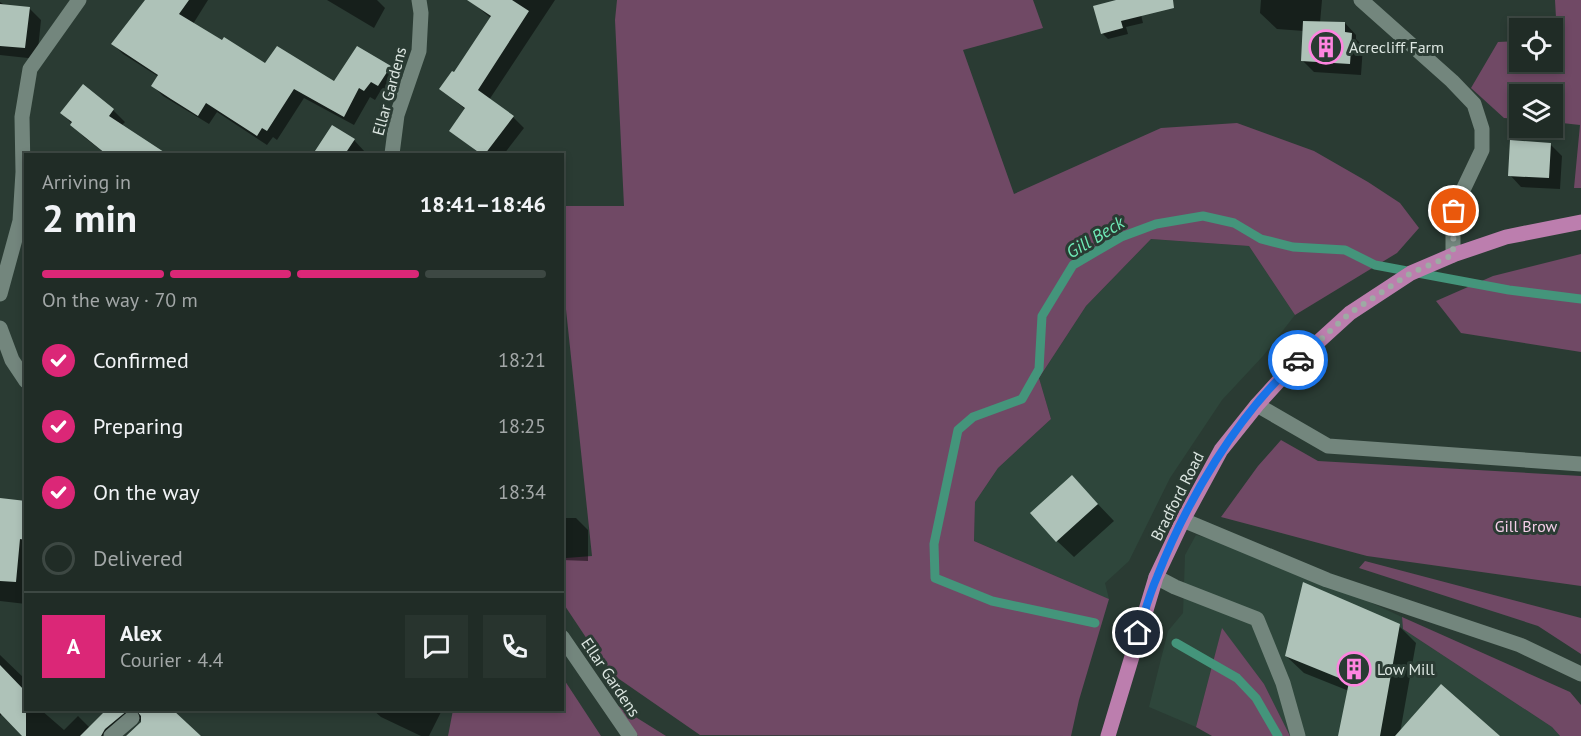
<!DOCTYPE html>
<meta charset="utf-8">
<style>
body{margin:0;font-family:"PT Sans",sans-serif;background:#28342e;color:#f1f3f6;height:100vh;display:flex;flex-direction:column;font-size:22px;white-space:nowrap}
*{box-sizing:border-box;margin:0}
p{font-size:20px;color:#a2a7a7}
.icon{flex:none;width:33px;height:33px;fill:none;stroke:currentColor;stroke-width:2;stroke-linecap:round;stroke-linejoin:round}
.map{position:relative;flex:1;overflow:hidden}
.drawer{position:absolute;left:24px;top:153px;width:540px;height:558px;display:flex;flex-direction:column;background:#202c26;border-radius:0px;box-shadow:0 3px 9px #0003,0 0 0 2px #3d4843}
.drawer>*{flex:none}
.fabs{position:absolute;left:1509px;top:18px;display:grid;gap:12px}
.fabs a{display:grid;place-items:center;width:54px;height:54px;border-radius:0px;background:#202c26;box-shadow:0 3px 9px #0003,0 0 0 2px #3d4843;font-size:30px}
.pin{position:absolute;display:grid;place-items:center;width:51px;height:51px;color:#fff;margin:-26px;border:3px solid #fff;border-radius:50%;box-shadow:0 2px 6px #0007}
.courier{position:absolute;display:grid;place-items:center;width:60px;height:60px;margin:-30px;border:4px solid #1a73e8;border-radius:50%;background:#fff;color:#222;box-shadow:0 2px 8px #0007}
.summary em{font-style:normal;font-weight:700}
.summary div{display:flex;flex-direction:column-reverse}
.summary{display:flex;align-items:center;justify-content:space-between;height:102px;padding:0 18px}
h1{font-size:39px;font-weight:700;line-height:45px}
.bar{display:grid;grid-template-columns:repeat(4,1fr);gap:9px 6px;align-content:center;height:72px;padding:0 18px}
.bar i{height:8px;border-radius:4px;background:#3d4843}
.bar .active{background:#db2777}
.bar p{grid-column:span 4}
.line{display:flex;align-items:center;gap:15px;padding:0 18px;border-top:2px solid #3d4843}
.line div{flex:1}
.round{display:grid;place-items:center;flex:none;width:63px;height:63px;border-radius:0px;background:#28342e}
ol{padding:0 18px;list-style:none}
li{display:flex;align-items:center;gap:18px;height:66px}
li p{margin-inline-start:auto}
li .icon{padding:6px;border-radius:50%;background:#db2777;color:#fff;stroke-width:4}
li:last-child{color:#a2a7a7}
li i{width:33px;height:33px;border:3px solid #3d4843;border-radius:50%}
.map>svg:first-child{display:block}
.built{fill:#2e463b}
.green{fill:#704965}
.shadow{fill:#0007}
.lines{fill:none;stroke-linecap:round;stroke-linejoin:round}
.stream{stroke:#44957b;stroke-width:9}
.building{fill:#aec2b8}
.service{stroke:#73867d;stroke-width:15}
.minor{stroke:#73867d;stroke-width:15}
.primary{stroke:#bc7eae;stroke-width:15}
.done{stroke:#9eaaa4;stroke-width:6;stroke-dasharray:0 10.8}
.route{stroke:#1a73e8;stroke-width:8}
.labels{text-anchor:middle;dominant-baseline:central;stroke-width:6;stroke-linejoin:round;paint-order:stroke}
.poi-label{font-size:16px;fill:#dce6e1;stroke:#2a3b33;text-anchor:start}
.street-label{font-size:16px;fill:#dce6e1;stroke:#2a3b33}
.park-label{font-size:16px;fill:#f5cfe9;stroke:#2a3b33}
.water-label{font-size:18px;font-style:italic;fill:#6feab6;stroke:#2a3b33}
</style>
<div class="map">
<svg width="1581" height="736" viewBox="0 0 1581 736">
<rect width="100%" height="100%" fill="#2a3b33"/>
<!-- built -->
<path class="built" d="M1151,239l98,7 46,69 -32,41 -41,44 -52,78 -41,83 -24,22 4,16 -135,-58 1,-39 23,-34 53,-49 -12,-41 47,-72z
M1196,535l69,19 137,63 1,12 149,98 8,9h-270l-26,-52 -42,-55 -26,98 -47,-20 19,-76 15,-18 2,-58z"/>
<!-- green -->
<path class="green" d="M617,0h416l10,28 -80,22 51,144 147,-66 76,-5 77,28 54,31 32,21 19,25 -22,25 -102,62 -46,-69 -98,-7 -65,67 -47,72 12,41 -53,49 -23,34 -1,39 135,58 -30,101 -8,36 -371,-1 -91,-63 -46,-69v-41l3,-4 26,-2 -29,-275v-75h61l-9,-186z
M1555,0h26v188h-7l6,-63 -27,-3 -1,-28h-32l-1,25 -15,-1 -33,-30 27,-46 21,-1 1,21h32l1,-25 4,-1z
M1581,254v98l-120,-19 -25,-32 57,-25z
M1281,440l37,21 263,15v110l-214,-30 -146,-39 37,-51z
M1365,561l216,57v36l-43,-28 -179,-58z
M1402,617l168,75 11,13v31h-21l-8,-9 -149,-98z
M1222,628l42,56 26,52h-78l-16,-9z
M563,678l38,58h-153l5,-26h109z
M618,706l48,30h-28z"/>
<!-- shadow -->
<path class="shadow" d="M147,0h61l-15,24 73,41 69,18 55,-16 10,10 -12,18 -7,-5 -6,10 -5,-3 -16,28 -50,-27 -27,42 -4,-3 -6,8 -50,-33 -8,12 -46,-28 -10,-10 6,-9 -36,-23 -10,-10z
M327,0h50l8,8 -11,20z
M469,0h86l-66,100 24,17 11,11 -20,26h-24l-29,-24 15,-20 -25,-21 14,-14 37,-56z
M1122,0h13l3,3 5,20 -17,4 2,7 -20,5 -6,-6z
M1261,0h61l-2,23h25l11,12v4l7,7 -2,29 -47,-3 -11,-11 1,-30 -27,-2 -17,-16z
M0,2l6,4 24,3 11,11 -4,39 -37,-4z
M113,110l12,12 -4,4 43,28h-58l-22,-17 -22,-24z
M333,127l21,13 11,12 -1,2h-49z
M1550,144l12,12 -2,33 -39,-2 -11,-12z
M1072,477l42,44 -40,36 -17,-16z
M0,500l26,3v101l-26,-3z
M562,518h14l12,12v31l-26,-1z
M1399,626l17,17 -16,90 97,3h-157l9,-45 -45,-18 -18,-17z
M0,655l26,25v30h15l23,20 14,-14 12,12 9,1 20,-19h51l28,26h-70l18,-17 -8,2 -17,15h-97l-22,-22 -2,2z
M373,710h69l-13,26h-8l-40,-19z"/>
<g class="lines">
<!-- stream -->
<path class="stream" d="M1095,623l-103,-22 -57,-23 -1,-34 24,-114 15,-13 49,-18 17,-30 3,-53 31,-51 48,-28 35,-13 47,-8 31,7 27,16 32,8 52,3 30,15 134,25 72,9
M1176,643l61,35 19,20 22,38"/>
</g>
<!-- building -->
<path class="building" d="M145,0h44l-10,14 43,26 2,-3 41,26 12,-17 57,35 23,-35 34,20 -13,20 -7,-4 -7,9 -5,-3 -15,29 -50,-28 -27,42 -5,-3 -5,8 -51,-33 -8,13 -27,-17 -20,-13 7,-11 -47,-31z
M467,0h45l17,11 -51,79 36,26 -29,38h-4l-32,-23 16,-23 -26,-19 13,-18 2,1 37,-56z
M1116,0h57l1,8 -53,13 2,7 -22,6 -8,-28z
M0,4l30,3 -5,41 -25,-2z
M1303,21l42,1v10l7,1 -2,31 -49,-3z
M83,84l31,25 -5,7 58,38h-61l-36,-29 2,-3 -12,-9z
M332,125l23,14 -10,15h-32z
M1510,140l41,3 -2,35 -41,-2z
M1072,475l26,29 -42,38 -26,-29z
M0,498l26,3v39l-6,-1 -4,43 -16,-1z
M1303,582l97,42 -20,112h-42l11,-54 -64,-26z
M0,665l26,27v44h-4l-22,-23z
M1441,684l59,52h-105z
M106,710h22l-23,19 -4,7h-21z
M136,710h37l28,26h-75l15,-14v-6z"/>
<g class="lines">
<!-- service -->
<path class="service" d="M1361,0l91,81 22,23 8,25v21l-29,61v44
M1257,405l71,41 253,18
M1183,520l144,60 193,65 61,29
M1156,577l19,10 82,32 26,64 15,53
M111,736l21,-18"/>
<!-- minor -->
<path class="minor" d="M392,154l5,-39 22,-64 2,-38 -2,-13
M0,294l20,-73 3,-49 -1,-55 8,-48 49,-69
M0,328l12,32 14,21
M562,637l68,99"/>
<!-- primary -->
<path class="primary" d="M1108,736l48,-159 27,-57 38,-70 36,-45 38,-42 55,-50 61,-40 42,-18 53,-18 75,-15"/>
</g>
<g class="lines">
<!-- done -->
<path class="done" d="M1298,360l52,-47 61,-40 42,-18 1,-44"/>
<!-- route -->
<path class="route" d="M1138,633c6,-18 11,-38 19,-56 30,-77 80,-162 141,-217"/>
</g>
<!-- icons -->
<defs>
<g id="building-ring" transform="scale(1.725)"><circle r="9.5" fill="#2a3b33" stroke="#fe85e0" stroke-width="1.5"/><path d="M-4-6H4V6H1V3H-1V6H-4ZM-2.5-4.3h1.7v1.8h-1.7ZM.8-4.3h1.7v1.8H.8ZM-2.5-1h1.7V.8h-1.7ZM.8-1h1.7V.8H.8Z" fill="#fe85e0"/></g>
</defs>
<g fill-rule="evenodd">
<use href="#building-ring" x="1326" y="47"/>
<use href="#building-ring" x="1354" y="669"/>
</g>
<g class="labels">
<!-- poi labels -->
<g class="poi-label">
<text x="1349" y="47">Acrecliff Farm</text>
<text x="1377" y="669">Low Mill</text>
</g>
<!-- street labels -->
<g class="street-label">
<text transform="translate(389 91) rotate(-75)">Ellar Gardens</text>
<text transform="translate(1177 496) rotate(-63)">Bradford Road</text>
<text transform="translate(611 677) rotate(56)">Ellar Gardens</text>
</g>
<!-- park labels -->
<g class="park-label">
<text x="1526" y="526">Gill Brow</text>
</g>
<!-- water labels -->
<g class="water-label">
<text transform="translate(1095 237) rotate(-31)">Gill Beck</text>
</g>
</g>
</svg>
<div class="fabs">
<a><svg class="icon" aria-label="locate" viewBox="0 0 24 24"><circle cx="12" cy="12" r="6"/><path d="M12 2v4M12 18v4M2 12h4M18 12h4"/></svg></a>
<a><svg class="icon" aria-label="layers" viewBox="0 0 24 24"><path d="M12 4l9 5-9 5-9-5zM3 14l9 5 9-5"/></svg></a>
</div>
<div class="pin" style="left:1454px;top:211px;background:#ea580c"><svg class="icon" aria-label="bag" viewBox="0 0 24 24"><path d="M5 8h14l-1 12H6zM9 8a3 3 0 0 1 6 0"/></svg></div>
<div class="pin" style="left:1138px;top:633px;background:#1f2937"><svg class="icon" aria-label="home" viewBox="0 0 24 24"><path d="M3 11l9-7 9 7M6 9v11h12V9"/></svg></div>
<div class="courier" style="left:1298px;top:360px"><svg class="icon" aria-label="car" viewBox="0 0 24 24"><path d="M5 17H2v-5l4-1 3-4h7l3 4 3 1v5h-3M9 17h6M6 11h13"/><circle cx="7" cy="17" r="2"/><circle cx="17" cy="17" r="2"/></svg></div>
<section class="drawer">
<div class="summary"><div><h1>2 min</h1><p>Arriving in</p></div><em>18:41–18:46</em></div>
<div class="bar"><i class="active"></i><i class="active"></i><i class="active"></i><i></i><p>On the way · 70 m</p></div>
<ol>
<li><svg class="icon" aria-label="check" viewBox="0 0 24 24"><path d="M5 12l5 5 9-10"/></svg>Confirmed<p>18:21</p></li>
<li><svg class="icon" aria-label="check" viewBox="0 0 24 24"><path d="M5 12l5 5 9-10"/></svg>Preparing<p>18:25</p></li>
<li><svg class="icon" aria-label="check" viewBox="0 0 24 24"><path d="M5 12l5 5 9-10"/></svg>On the way<p>18:34</p></li>
<li><i></i>Delivered</li>
</ol>
<div class="line" style="height:108px"><b class="round" style="background:#db2777;color:#fff">A</b><div><b>Alex</b><p>Courier · 4.4</p></div><a class="round"><svg class="icon" aria-label="chat" viewBox="0 0 24 24"><path d="M4 5h16v11H9l-5 4z"/></svg></a><a class="round"><svg class="icon" aria-label="phone" viewBox="0 0 24 24"><path d="M5 4h4l2 5-3 2q2 4 5 5l2-3 5 2v4C11 20 4 13 5 4z"/></svg></a></div>
</section>
</div>
